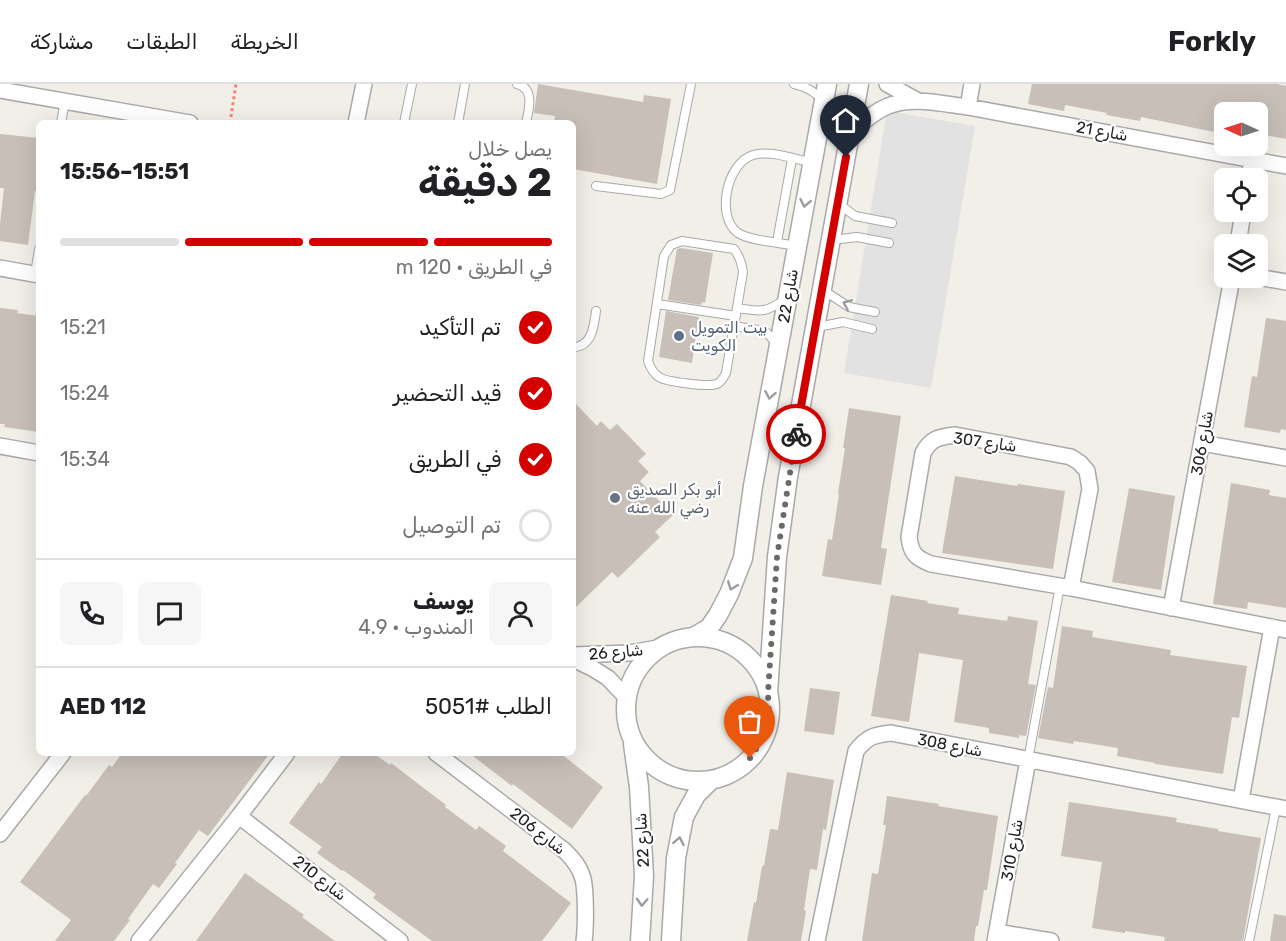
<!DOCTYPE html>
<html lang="ar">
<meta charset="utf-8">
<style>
body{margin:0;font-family:Rubik,"Noto Naskh Arabic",sans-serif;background:#f6f6f6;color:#202124;direction:rtl;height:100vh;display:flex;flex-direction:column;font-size:22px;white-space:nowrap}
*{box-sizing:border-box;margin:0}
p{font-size:20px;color:#757577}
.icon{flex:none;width:33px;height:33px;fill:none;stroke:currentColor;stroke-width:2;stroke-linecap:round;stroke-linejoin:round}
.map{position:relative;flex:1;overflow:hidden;direction:ltr}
.drawer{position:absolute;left:36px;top:36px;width:540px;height:636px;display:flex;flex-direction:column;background:#fff;border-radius:9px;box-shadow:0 6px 24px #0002;direction:rtl}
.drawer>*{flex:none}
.needle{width:39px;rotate:273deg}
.controls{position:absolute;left:1214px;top:18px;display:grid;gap:12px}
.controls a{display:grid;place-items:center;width:54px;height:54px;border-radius:9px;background:#fff;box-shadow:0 6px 24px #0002;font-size:30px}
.pin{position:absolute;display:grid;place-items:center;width:51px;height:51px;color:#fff;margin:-62px -26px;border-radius:50% 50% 50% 0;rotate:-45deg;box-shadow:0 0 6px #0007}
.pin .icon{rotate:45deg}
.courier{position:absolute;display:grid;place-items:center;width:60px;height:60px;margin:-30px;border:4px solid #d40000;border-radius:50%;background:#fff;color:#222;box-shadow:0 2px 8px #0007}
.summary em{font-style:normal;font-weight:700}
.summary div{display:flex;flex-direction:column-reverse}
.summary{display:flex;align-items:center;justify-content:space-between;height:102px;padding:0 24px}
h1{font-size:39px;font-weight:700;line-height:45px}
.bar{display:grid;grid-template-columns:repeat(4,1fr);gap:9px 6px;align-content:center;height:72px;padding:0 24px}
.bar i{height:8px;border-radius:4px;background:#e0e0e0}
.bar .on{background:#d40000}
.bar p{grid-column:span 4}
.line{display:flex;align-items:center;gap:15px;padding:0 24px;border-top:2px solid #e0e0e0}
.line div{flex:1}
.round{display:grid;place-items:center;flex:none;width:63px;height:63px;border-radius:9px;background:#f6f6f6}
ol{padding:0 24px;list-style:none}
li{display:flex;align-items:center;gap:18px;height:66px}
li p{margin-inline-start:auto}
li .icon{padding:6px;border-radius:50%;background:#d40000;color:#fff;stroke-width:4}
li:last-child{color:#757577}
li i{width:33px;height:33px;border:3px solid #e0e0e0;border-radius:50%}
header{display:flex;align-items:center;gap:36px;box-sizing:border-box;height:84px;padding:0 30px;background:#fff;border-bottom:2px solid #e0e0e0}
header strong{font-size:28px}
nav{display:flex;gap:33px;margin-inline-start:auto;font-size:21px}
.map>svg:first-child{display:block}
.parking{fill:#e2e2e2}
.building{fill:#c7bfb8}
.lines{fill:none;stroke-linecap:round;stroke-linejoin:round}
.service-casing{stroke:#a9a9a9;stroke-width:10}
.minor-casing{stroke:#a9a9a9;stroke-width:18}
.tertiary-casing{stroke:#a9a9a9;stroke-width:21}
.path{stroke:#fa8072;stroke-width:3;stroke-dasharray:3 3;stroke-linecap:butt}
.service{stroke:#fff;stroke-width:8}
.minor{stroke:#fff;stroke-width:15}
.tertiary{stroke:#fff;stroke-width:18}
.oneway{stroke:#9c9c9c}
.done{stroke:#6b6a68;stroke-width:6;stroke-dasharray:0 10.8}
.route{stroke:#d40000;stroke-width:8}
.service-dot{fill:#5c6f8a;stroke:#fff;stroke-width:2}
.worship-dot{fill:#6b7280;stroke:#fff;stroke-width:2}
.labels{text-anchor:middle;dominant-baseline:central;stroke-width:4.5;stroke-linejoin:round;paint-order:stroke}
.street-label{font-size:16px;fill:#222;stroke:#fff}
.service-label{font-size:16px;fill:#4e5e75;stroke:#fff;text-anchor:start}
.worship-label{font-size:16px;fill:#5b616d;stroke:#fff;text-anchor:start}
</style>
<header>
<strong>Forkly</strong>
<nav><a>الخريطة</a><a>الطبقات</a><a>مشاركة</a></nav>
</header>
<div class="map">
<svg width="1286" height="857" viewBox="0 0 1286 857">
<rect width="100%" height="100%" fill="#f2efe9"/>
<!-- parking -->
<path class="parking" d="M887,27l88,15 -44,262 -87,-15z"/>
<!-- building -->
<path class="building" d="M538,0l105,18 1,-7 27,4 -14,85 -84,-15v-46h-19l1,-7 -21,-3z
M1032,0h245l9,2v53l-27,-5 4,-22h-39v22l-83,-17 -1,4 -34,-6 1,-2 -42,-8 -1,6 -36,-7z
M0,50l39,4v54l-4,-1 -7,54 -28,-4v-17l4,-36h-4z
M681,164l32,5 -8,50 -3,-1 -1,3 -33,-5 9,-51z
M0,224l18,2 -1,3 22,3v116l-35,-5 1,-3h-5z
M666,227l33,6 -7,46 -33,-6z
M1266,234l20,3v109l-5,-1 -1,4 -36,-6 8,-51 5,1z
M573,317l24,25 4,-5 9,9 7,-6 29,30 -8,7 11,11 -9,9 33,34 -18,17 5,5 -42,41 -6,-6 -39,38z
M849,324l52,8 -20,132 6,1 -6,36 -59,-9 6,-37 4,1 7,-46 -1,-1 7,-45h-2z
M955,392l62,10 1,-2 47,7 -12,78 -111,-16z
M1231,399l39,7 -1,5 17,3v110l-38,-6 -1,7 -34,-5z
M1129,404l46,8 -14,94 -49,-8z
M891,511l37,6 -1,2 32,5 -1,6 49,7 1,-5 30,5 -10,63 8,1 -10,51 -7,-1v3l-30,-5v-5l-35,-6 9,-62 -44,-7 -10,69 -38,-6z
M1062,542l31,5 -1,6 79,13 -1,5 77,11 -8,52 -7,-1 -9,57 -68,-10v-1l-38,-7 1,-8 -44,-7 -1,3 -35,-6 10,-51 5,1z
M810,604l30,4 -6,43 -30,-4z
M122,669h148l-62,83 -9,-6 -24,33 2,1 -18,24 -6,-4 -25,35 2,1 -16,21h-59l16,-21 -51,-38 65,-87 1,1 23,-31 3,2z
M343,669h30l17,12 1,-2 55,42 -1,2 31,23 3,-4 27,20 -3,5 68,52 -29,38h-110l-59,-43 3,-4 -33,-24 -1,1 -25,-18 5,-6 -33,-24 30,-41 2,2z
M469,669h91l43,34 -31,42 -59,-45 -1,2z
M787,688l47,8 -8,50 -3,-1 -6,41 -7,-1 -6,41 2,1 -5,30h-54l7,-39 2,1 6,-37h2l6,-37 8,1z
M887,712l52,8 -1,2 60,10 -11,74h-3l-6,36h-2l-2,15h-112l10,-68 6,1 8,-49h-3z
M1069,718l108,16 -1,4 42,7v2l43,7 -18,103h-79l1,-4 -40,-6v2l-33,-5 10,-66 -41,-6z
M245,789l59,42 -2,2 33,24h-139z
M1274,830l12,2v25h-16z"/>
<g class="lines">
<!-- service casing -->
<g class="service-casing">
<path id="service" d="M517,0c18,4 12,26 9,39
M794,0c12,2 21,9 30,16
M61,39l4,-22
M404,39l8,-39
M458,39l7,-39
M596,102l65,8 9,-4 21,-106
M839,120l16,12 37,7
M832,156l25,-3 32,6
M682,157l52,8c6,8 8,14 9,23l-17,101c-2,4 -5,9 -9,11 -8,3 -51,-2 -58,-7 -6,-4 -9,-10 -11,-16l16,-105 7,-11z
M777,158l15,-83
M797,162c-14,-3 -47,-5 -59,-13 -23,-17 -11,-70 15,-78 17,-5 43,4 59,8
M35,190l4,-25
M823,206l26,17 26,5
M657,220l79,12
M737,224c23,3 27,6 47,-8
M734,242l24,4 9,3 11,12
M817,243l26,-5 29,7
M573,263c19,0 21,-21 23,-36
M1028,676l32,-174
M1249,857l27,-133"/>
</g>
<!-- minor casing -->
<g class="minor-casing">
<path id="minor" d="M887,0l31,17
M0,6l190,33
M968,23l4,-23
M356,39l8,-39
M850,49c12,-10 23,-21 38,-27 24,-10 55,-2 80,1l318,59
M1249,94l3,-19
M1238,160l5,-32
M0,184l39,7
M1257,193l29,5
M1202,359l84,15
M0,362l39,7
M1071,504l19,-99 -3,-18 -7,-8 -9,-6 -116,-22c-16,2 -24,3 -32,18l-14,84c2,17 7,21 22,27l140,24 215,42
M1171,524l61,-330
M573,571l56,-2 29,-5
M573,575l19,9 16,10 18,19
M436,669l129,98c8,8 15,16 18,28 3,11 3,49 1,62
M1241,716l31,-173
M239,732l161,125
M0,750l63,-81
M997,848l54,9
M139,857l100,-125 48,-63
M817,857l39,-190c11,-14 17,-16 35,-18l395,76
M995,857l33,-181"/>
</g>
<!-- tertiary casing -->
<g class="tertiary-casing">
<path id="tertiary" d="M695,552l14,-8 9,-13 11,-21 14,-36 10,-72 74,-402
M626 625a72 72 0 1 1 144 0a72 72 0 1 1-144 0Z
M768,609l9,-136 11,-80 71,-393
M633,660l6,43 5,89 -4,65
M671,857l5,-83 8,-41 12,-22 15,-15"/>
</g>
<!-- path -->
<path class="path" d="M230,39l6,-39"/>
<!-- service -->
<use href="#service" class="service"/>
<!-- minor -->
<use href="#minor" class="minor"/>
<!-- tertiary -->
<use href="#tertiary" class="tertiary"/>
</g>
<!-- one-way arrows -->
<defs><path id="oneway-chevron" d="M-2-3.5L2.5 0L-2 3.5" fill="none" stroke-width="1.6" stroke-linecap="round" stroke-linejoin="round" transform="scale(1.5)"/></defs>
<g class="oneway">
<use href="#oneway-chevron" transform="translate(805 119) rotate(101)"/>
<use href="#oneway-chevron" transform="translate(847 220) rotate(-157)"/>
<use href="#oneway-chevron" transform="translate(770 311) rotate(100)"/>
<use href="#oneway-chevron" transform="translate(732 502) rotate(111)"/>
<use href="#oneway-chevron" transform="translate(679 757) rotate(-79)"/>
<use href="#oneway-chevron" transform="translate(642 818) rotate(93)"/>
</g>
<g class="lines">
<!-- done -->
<path class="done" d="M750,674l13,-20 6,-22 -1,-23 9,-136 19,-123"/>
<!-- route -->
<path class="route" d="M796,350l50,-277"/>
</g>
<!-- markers -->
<circle class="service-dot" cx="679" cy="252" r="6"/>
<circle class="worship-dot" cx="615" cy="414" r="6"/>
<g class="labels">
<!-- street labels -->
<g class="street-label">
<text transform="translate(1102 47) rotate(10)">شارع 21</text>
<text transform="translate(788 212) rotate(-80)">شارع 22</text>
<text transform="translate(985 358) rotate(8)">شارع 307</text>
<text transform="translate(1202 359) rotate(-80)">شارع 306</text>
<text transform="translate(616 568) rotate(-5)">شارع 26</text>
<text transform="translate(950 661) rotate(11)">شارع 308</text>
<text transform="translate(538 747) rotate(38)">شارع 206</text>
<text transform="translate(642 756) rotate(-93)">شارع 22</text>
<text transform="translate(1012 766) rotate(-80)">شارع 310</text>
<text transform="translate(320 794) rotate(38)">شارع 210</text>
</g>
<!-- service labels -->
<g class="service-label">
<text x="691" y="243">بيت التمويل<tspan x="691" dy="18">الكويت</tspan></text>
</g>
<!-- worship labels -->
<g class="worship-label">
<text x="627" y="405">أبو بكر الصديق<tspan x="627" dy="18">رضي الله عنه</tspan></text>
</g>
</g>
</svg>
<div class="controls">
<a><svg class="needle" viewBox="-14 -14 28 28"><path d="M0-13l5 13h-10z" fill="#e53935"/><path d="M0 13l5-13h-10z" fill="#757577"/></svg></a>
<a><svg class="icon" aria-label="locate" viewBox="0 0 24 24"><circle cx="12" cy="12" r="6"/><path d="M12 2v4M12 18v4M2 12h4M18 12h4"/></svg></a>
<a><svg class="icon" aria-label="layers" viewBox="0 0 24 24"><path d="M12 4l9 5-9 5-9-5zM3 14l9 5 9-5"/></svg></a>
</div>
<div class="pin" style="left:750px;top:674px;background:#ea580c"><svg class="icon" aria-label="bag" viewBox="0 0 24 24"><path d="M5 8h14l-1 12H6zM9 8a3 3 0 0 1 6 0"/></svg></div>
<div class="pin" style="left:846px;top:73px;background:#1f2937"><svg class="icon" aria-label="home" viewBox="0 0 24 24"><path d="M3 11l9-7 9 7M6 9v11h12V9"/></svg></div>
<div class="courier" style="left:796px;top:350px"><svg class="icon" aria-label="bike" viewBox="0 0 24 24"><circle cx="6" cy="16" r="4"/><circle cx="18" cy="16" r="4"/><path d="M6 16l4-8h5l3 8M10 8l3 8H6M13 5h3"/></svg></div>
<section class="drawer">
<div class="summary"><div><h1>2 دقيقة</h1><p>يصل خلال</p></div><em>15:51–15:56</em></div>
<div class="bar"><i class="on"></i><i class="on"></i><i class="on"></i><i></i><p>في الطريق · 120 m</p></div>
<ol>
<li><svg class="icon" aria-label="check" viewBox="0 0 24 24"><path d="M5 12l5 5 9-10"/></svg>تم التأكيد<p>15:21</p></li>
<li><svg class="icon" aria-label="check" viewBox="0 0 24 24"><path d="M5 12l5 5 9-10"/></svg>قيد التحضير<p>15:24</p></li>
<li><svg class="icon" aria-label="check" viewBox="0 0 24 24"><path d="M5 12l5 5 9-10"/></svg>في الطريق<p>15:34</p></li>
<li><i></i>تم التوصيل</li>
</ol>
<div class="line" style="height:108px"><a class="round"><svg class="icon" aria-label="person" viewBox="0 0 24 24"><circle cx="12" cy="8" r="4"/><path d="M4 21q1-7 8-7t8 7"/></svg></a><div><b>يوسف</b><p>المندوب · 4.9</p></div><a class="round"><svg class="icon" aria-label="chat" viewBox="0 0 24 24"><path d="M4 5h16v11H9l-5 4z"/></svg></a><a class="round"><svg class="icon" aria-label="phone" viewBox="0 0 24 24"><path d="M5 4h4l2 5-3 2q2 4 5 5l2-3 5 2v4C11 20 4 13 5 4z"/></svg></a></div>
<div class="line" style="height:78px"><div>الطلب #5051</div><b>AED 112</b></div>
</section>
</div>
